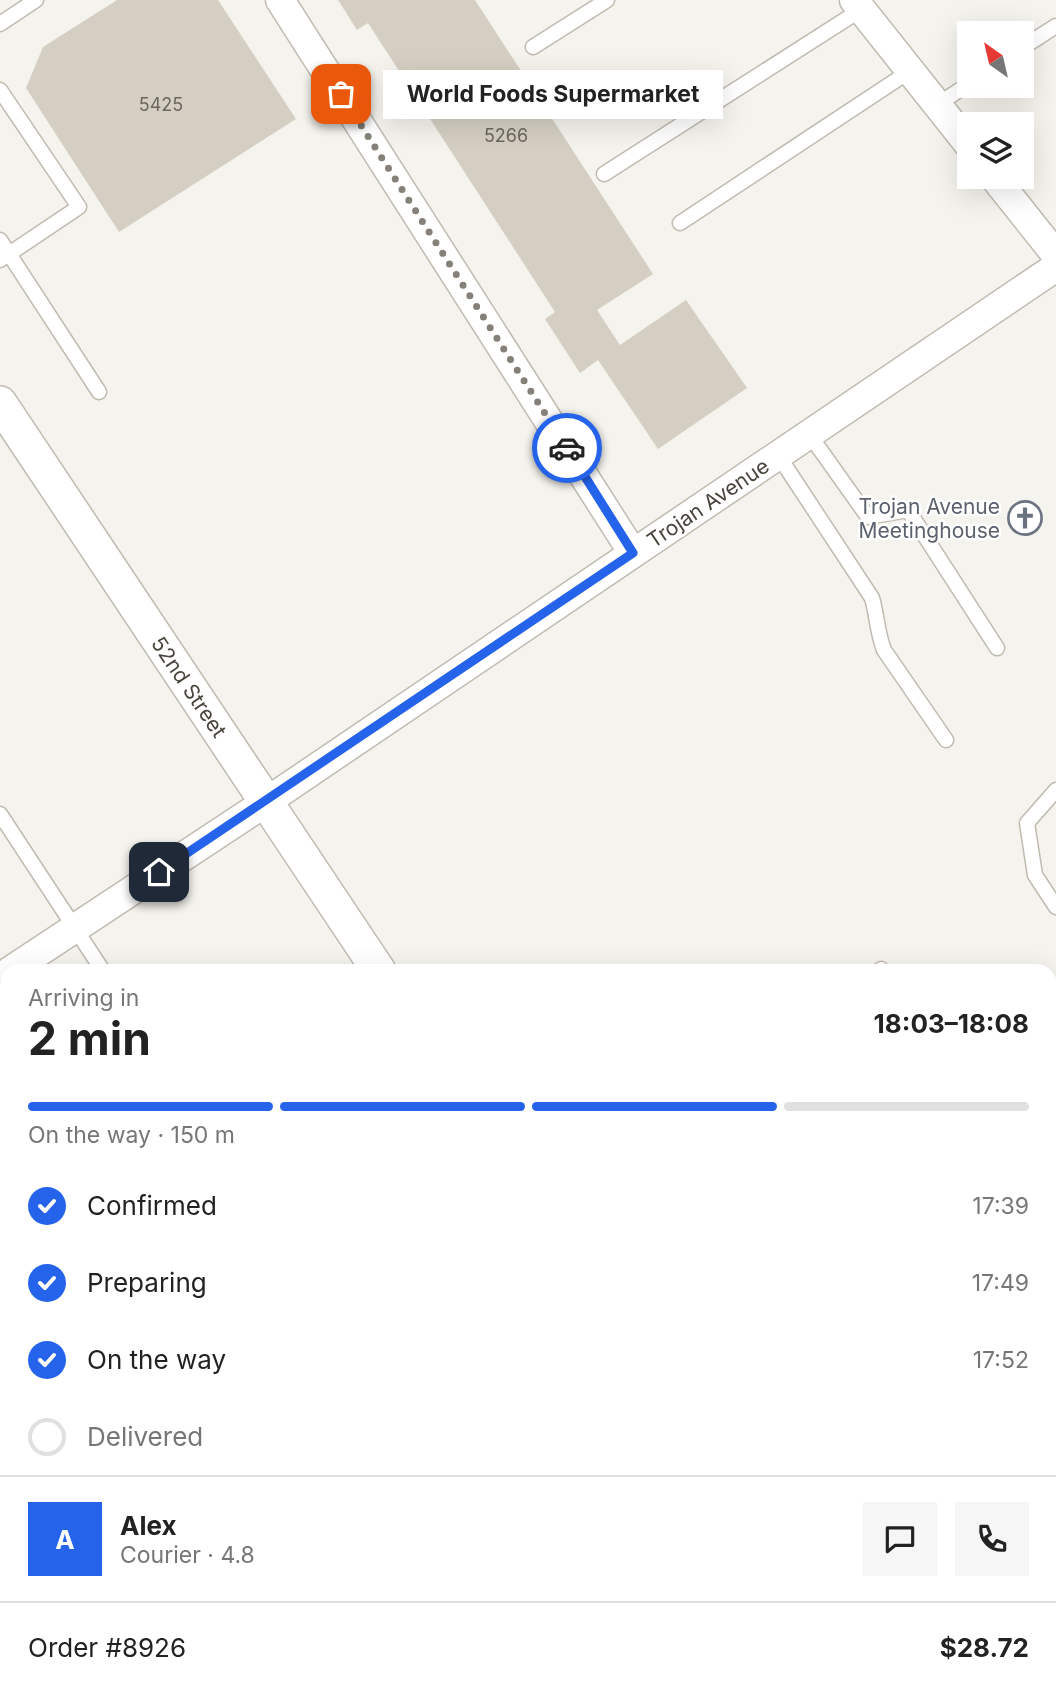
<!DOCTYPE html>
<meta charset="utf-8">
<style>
body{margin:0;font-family:Inter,sans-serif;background:#f6f6f6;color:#222;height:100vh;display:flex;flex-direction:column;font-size:26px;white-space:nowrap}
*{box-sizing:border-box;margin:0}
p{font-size:23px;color:#767676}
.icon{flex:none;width:38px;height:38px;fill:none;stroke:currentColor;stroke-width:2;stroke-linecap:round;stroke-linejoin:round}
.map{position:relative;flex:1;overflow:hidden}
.side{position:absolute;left:0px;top:964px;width:1057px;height:744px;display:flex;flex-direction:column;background:#fff;border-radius:21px 21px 0 0;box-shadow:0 7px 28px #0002}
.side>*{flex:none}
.needle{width:46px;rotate:326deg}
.buttons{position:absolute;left:957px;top:21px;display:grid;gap:14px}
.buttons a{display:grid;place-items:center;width:77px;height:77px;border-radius:0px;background:#fff;box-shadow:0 7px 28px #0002;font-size:35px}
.pin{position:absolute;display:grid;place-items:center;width:60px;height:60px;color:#fff;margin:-30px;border-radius:14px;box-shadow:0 4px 10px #0006}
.courier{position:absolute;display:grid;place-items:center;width:70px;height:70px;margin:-35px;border:5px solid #2563eb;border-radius:50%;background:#fff;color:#222;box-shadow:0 2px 9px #0007}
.bubble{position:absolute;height:49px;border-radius:0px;background:#fff;box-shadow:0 7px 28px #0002;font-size:23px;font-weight:700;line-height:49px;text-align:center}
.summary em{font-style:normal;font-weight:700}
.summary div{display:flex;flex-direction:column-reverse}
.summary{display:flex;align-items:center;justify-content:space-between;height:119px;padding:0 28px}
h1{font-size:46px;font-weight:700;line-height:52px}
.bar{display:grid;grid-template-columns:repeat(4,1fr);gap:10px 7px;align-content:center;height:84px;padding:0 28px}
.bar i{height:9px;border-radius:5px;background:#e0e0e0}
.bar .active{background:#2563eb}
.bar p{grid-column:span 4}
.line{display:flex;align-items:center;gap:18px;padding:0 28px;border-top:2px solid #e0e0e0}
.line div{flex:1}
.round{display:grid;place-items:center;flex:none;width:74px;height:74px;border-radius:0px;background:#f6f6f6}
ol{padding:0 28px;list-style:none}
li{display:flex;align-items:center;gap:21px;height:77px}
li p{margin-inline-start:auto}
li .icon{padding:7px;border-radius:50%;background:#2563eb;color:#fff;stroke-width:4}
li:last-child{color:#767676}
li i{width:38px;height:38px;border:4px solid #e0e0e0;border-radius:50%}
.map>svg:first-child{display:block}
.green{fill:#d0e4bb}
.building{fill:#d5cfc3}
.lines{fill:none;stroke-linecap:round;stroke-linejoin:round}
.service-casing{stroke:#c0bbb0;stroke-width:17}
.minor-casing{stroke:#c0bbb0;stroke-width:31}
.tertiary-casing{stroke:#c0bbb0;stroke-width:36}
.secondary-casing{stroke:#cfc5a2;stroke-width:41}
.service{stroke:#fff;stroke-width:14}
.minor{stroke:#fff;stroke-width:28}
.tertiary{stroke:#fff;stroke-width:33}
.secondary{stroke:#f9f1d2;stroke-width:38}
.done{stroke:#858179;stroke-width:7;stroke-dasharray:0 12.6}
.route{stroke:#2563eb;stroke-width:9}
.labels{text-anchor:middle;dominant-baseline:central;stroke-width:5;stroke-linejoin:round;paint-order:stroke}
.number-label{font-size:18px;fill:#6c675d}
.street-label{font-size:21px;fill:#49443b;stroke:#fff}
.worship-label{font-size:21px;fill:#5b616d;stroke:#fff;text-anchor:end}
</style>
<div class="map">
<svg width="1056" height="1707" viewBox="0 0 1056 1707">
<rect width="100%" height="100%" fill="#f5f3ed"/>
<!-- green -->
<path class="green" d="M1056,1348v359h-157l-4,-6h155v-349z"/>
<!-- building -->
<path class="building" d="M117,0h101l78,119 -177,113 -93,-144 17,-41z
M338,0h137l178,274 -56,36 23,35 66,-45 61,88 -89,61 -60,-89 -18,13 -35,-54 10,-7 -187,-289 -11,7z"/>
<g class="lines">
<!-- service casing -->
<g class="service-casing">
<path id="service" d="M0,24l36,-24
M533,47l74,-47
M1022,48l34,-22
M0,90l79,117 -79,53
M937,105l33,-22
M604,174l258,-165
M680,223l230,-152
M0,240l99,152
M809,434l59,83 40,-7 89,138
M778,455l94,143c5,17 5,34 12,52l62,90
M1056,790l-29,33 8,52 21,32
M0,814l103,157
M881,969l1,2
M1050,1225l6,9
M0,1647l7,11
M36,1701l4,6"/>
</g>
<!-- minor casing -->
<g class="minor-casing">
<path id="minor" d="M280,0l353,553
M854,0l116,146
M994,177l62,78
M10,971l256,-169 790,-535
M0,1228l7,10
M312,1701l4,6"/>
</g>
<!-- tertiary casing -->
<g class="tertiary-casing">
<path id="tertiary" d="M0,403l379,568
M865,1701l4,6"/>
</g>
<!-- secondary casing -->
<g class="secondary-casing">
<path id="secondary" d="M1050,1312l6,-4
M599,1707l9,-6"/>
</g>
<!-- service -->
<use href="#service" class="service"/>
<!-- minor -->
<use href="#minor" class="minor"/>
<!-- tertiary -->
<use href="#tertiary" class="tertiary"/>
<!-- secondary -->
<use href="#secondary" class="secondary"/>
</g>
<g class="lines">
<!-- done -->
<path class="done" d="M341,94l226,354"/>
<!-- route -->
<path class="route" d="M159,872l474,-319 -66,-105"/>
</g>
<!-- icons -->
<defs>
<g id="church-ring" transform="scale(1.75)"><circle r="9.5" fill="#fff" stroke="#6b7280" stroke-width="1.5"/><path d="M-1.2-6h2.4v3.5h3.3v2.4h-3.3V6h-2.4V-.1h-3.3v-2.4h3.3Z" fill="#6b7280"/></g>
</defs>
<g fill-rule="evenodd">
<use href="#church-ring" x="1025" y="518"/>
</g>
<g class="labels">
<!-- number labels -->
<g class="number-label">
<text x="161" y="104">5425</text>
<text x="506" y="135">5266</text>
</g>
<!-- street labels -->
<g class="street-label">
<text transform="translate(708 503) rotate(-34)">Trojan Avenue</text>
<text transform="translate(189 687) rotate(56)">52nd Street</text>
</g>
<!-- worship labels -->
<g class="worship-label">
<text x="1000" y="506">Trojan Avenue<tspan x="1000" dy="24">Meetinghouse</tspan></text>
</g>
</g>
</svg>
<div class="buttons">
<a><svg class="needle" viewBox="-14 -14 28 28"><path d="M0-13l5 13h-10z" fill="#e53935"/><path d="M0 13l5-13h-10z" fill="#767676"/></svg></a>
<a><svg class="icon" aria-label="layers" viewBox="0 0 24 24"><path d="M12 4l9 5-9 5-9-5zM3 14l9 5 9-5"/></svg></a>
</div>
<div class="pin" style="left:341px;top:94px;background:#ea580c"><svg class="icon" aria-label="bag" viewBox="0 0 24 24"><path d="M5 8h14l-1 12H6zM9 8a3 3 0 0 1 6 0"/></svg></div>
<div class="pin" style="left:159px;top:872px;background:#1f2937"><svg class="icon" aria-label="home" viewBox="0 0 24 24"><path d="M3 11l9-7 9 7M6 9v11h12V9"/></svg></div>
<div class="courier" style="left:567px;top:448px"><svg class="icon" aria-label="car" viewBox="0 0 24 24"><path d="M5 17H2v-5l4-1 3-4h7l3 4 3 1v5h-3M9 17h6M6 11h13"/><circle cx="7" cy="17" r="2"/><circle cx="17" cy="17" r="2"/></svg></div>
<div class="bubble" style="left:383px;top:70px;width:340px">World Foods Supermarket</div>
<section class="side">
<div class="summary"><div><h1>2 min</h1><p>Arriving in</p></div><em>18:03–18:08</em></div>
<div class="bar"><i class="active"></i><i class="active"></i><i class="active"></i><i></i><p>On the way · 150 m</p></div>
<ol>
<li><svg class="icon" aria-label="check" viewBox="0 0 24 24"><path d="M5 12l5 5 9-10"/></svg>Confirmed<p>17:39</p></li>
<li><svg class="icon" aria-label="check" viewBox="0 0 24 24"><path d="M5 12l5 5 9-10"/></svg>Preparing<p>17:49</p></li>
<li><svg class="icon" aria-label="check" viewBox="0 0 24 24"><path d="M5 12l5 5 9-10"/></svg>On the way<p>17:52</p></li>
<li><i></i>Delivered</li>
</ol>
<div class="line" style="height:126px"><b class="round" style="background:#2563eb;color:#fff">A</b><div><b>Alex</b><p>Courier · 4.8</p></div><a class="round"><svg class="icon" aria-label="chat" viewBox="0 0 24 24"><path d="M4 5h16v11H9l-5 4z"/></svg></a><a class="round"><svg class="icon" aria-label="phone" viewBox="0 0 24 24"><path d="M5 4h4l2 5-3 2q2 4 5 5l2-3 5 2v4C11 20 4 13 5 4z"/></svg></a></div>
<div class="line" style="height:91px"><div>Order #8926</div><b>$28.72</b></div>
</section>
</div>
